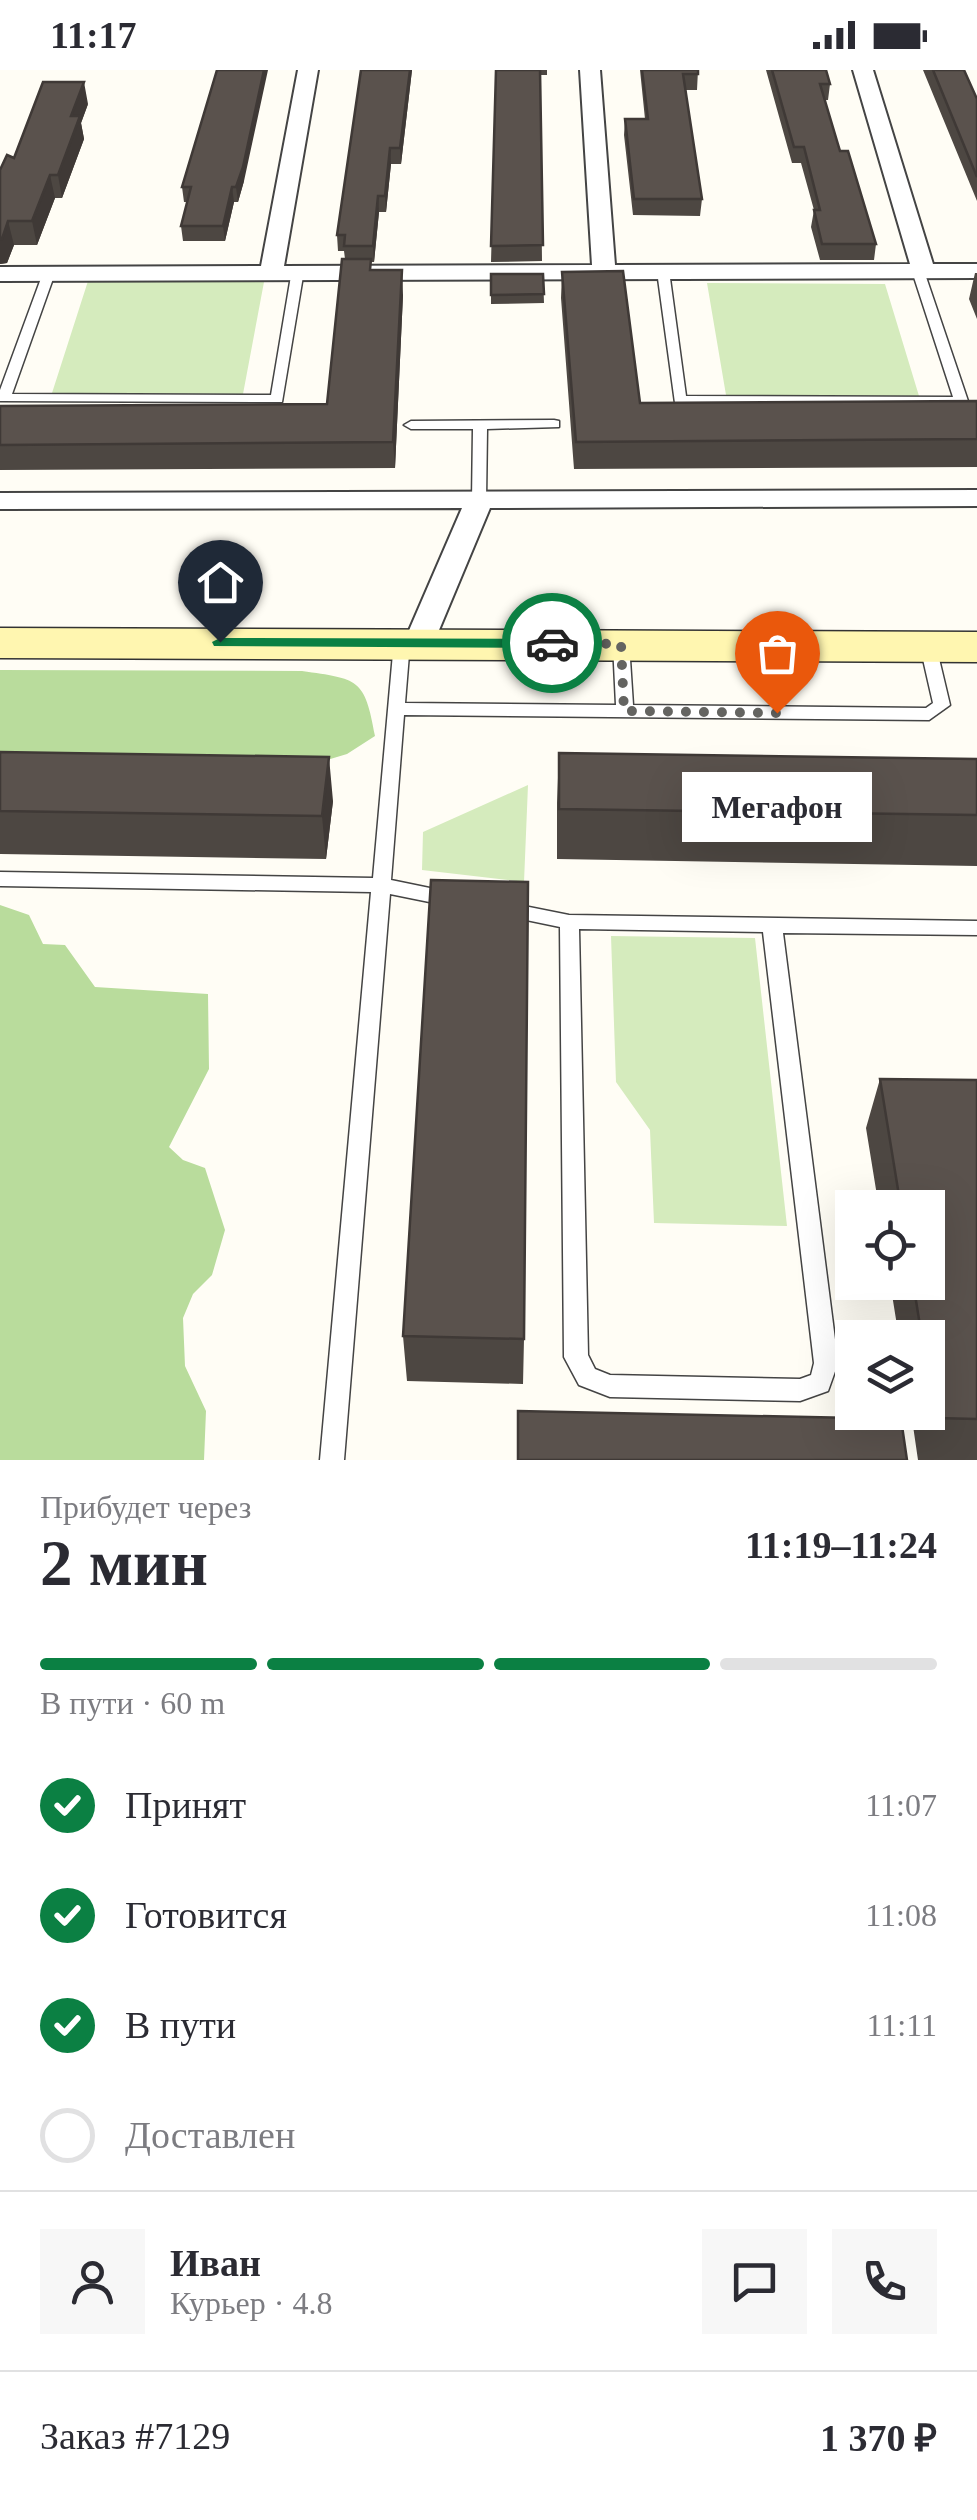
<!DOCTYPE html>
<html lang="ru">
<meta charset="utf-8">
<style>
body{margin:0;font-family:"Times New Roman",serif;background:#f7f7f7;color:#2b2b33;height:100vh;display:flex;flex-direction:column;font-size:38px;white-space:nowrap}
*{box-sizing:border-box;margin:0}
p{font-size:32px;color:#7c7c81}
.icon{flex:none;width:55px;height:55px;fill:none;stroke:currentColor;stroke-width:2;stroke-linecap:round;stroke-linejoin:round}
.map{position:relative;height:1390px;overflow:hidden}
.details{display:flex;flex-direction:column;background:#fff;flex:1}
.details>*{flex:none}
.controls{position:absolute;left:835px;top:1120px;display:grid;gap:20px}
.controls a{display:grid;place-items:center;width:110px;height:110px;border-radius:0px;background:#fff;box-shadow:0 10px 40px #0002;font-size:50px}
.pin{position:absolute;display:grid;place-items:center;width:85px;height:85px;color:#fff;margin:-102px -42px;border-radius:50% 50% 50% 0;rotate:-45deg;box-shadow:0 0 10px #0007}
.pin .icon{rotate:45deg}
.courier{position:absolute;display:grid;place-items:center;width:100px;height:100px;margin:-50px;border:8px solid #0b8043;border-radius:50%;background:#fff;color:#222;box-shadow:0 2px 12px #0007}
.bubble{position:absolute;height:70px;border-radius:0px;background:#fff;box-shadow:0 10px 40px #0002;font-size:32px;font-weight:800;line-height:70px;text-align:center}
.summary em{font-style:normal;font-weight:800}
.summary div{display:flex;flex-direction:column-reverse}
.summary{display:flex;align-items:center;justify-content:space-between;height:170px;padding:0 40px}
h1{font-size:65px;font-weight:800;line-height:75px}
.bar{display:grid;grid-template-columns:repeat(4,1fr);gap:15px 10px;align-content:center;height:120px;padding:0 40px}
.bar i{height:12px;border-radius:8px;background:#e1e1e2}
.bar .current{background:#0b8043}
.bar p{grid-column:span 4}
.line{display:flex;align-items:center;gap:25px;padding:0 40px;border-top:2px solid #e1e1e2}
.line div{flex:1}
.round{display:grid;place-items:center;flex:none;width:105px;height:105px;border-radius:0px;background:#f7f7f7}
ol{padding:0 40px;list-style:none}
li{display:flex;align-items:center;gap:30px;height:110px}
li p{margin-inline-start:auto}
li .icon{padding:10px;border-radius:50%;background:#0b8043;color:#fff;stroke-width:4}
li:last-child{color:#7c7c81}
li i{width:55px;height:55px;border:5px solid #e1e1e2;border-radius:50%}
.status{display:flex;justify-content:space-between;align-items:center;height:70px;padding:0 50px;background:#fff;direction:ltr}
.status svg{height:28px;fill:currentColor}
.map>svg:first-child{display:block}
.green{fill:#d5ebbd}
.forest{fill:#b9dc9c}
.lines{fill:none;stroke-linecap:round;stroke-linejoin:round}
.lane-casing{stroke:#444;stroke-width:3}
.street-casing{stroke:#444;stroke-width:4}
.secondary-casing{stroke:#333;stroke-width:3}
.lane{fill:#fff;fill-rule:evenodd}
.street{fill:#fff;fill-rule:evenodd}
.secondary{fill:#fff6b0;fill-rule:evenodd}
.wall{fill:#4d4742}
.shaded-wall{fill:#3f3936}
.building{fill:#5a524d;stroke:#3f3936;stroke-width:2.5}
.route{fill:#0b8043}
.done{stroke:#646461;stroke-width:10;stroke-dasharray:0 18}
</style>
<div class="status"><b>11:17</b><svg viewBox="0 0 49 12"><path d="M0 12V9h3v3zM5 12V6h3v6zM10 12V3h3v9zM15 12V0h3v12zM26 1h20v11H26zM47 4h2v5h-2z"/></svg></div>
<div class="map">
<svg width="977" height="1390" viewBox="0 0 977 1390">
<rect width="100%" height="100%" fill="#fffdf5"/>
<!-- green -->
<path class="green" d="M88,211l176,1 -21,112 -191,-1z
M707,213l178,1 34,112 -193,-1z
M528,715l-4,97 -102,-12 1,-38z
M611,866l144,2 32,288 -133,-3 -4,-93 -34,-48z"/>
<!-- forest -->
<path class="forest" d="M0,600l302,1c56,8 63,7 73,65l-28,18 -50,15 -297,13z
M0,835l29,10 14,29 22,1 30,42 113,7 1,75 -40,78 14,13 22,8 20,62 -13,45 -19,19 -10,24 2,48 21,45 -2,49h-204z"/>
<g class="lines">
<!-- lane casing -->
<g class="lane-casing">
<path id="lane" d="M298,196l6,4 -22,132 -282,-1v-11l43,-117 6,-4 6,4 -43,121 259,1 21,-125z
M663,197l6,4 17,125 267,1 -41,-126 6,-4 6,4 44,130 -7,4 -286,-2 -18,-132z
M554,350l5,1v6l-72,2 -1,71 -7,4 -7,-4 1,-71h-62l-7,-4 7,-4z
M402,567l8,5 -5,61 211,2 -3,-61 8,-5 8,5 4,61 293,3 7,-5 -13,-57 8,-5 8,5 14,59 -21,15 -525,-5 -13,165 63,13 7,2 2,5 -2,5 -7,2 -64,-13 -46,566h-24l51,-568 -371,-6v-14l373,6 21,-236z
M504,832l65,13 408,6v14l-194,-2 55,430 -10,28 -28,10 -190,-4 -31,-12 -15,-28 -4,-430 -63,-13 -2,-5 2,-5zM579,859l184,3 51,431 -3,12 -11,4 -190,-4 -15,-6 -7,-14z"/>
</g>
<!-- street casing -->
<g class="street-casing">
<path id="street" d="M298,0h20l-34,196 308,-1 -12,-195h20l15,195 295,-1 -57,-194h20l60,194h44v14l-977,3v-14l261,-1z
M977,420v16l-487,2 -56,134 -15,10 -15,-10 58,-134 -462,1v-16z"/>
</g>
<!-- secondary casing -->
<g class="secondary-casing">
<path id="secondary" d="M0,558l977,4v30l-977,-4z"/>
</g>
<!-- lane -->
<use href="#lane" class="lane"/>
<!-- street -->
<use href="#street" class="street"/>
<!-- secondary -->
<use href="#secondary" class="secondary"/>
</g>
<!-- wall -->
<path class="wall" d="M333,0h79l-11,94h-10l-5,48h-7l-5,50h-3v8l32,25 -8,173 -395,2v-64l327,-2 18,-145 -1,-8h-6l-1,-16 24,-165z
M496,0h51v5h-7l2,186 -51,1z
M640,0h58l-1,20h-12l17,109 -2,17 -67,-1 -9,-80 1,-16h20z
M766,0h60l4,14 -2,16h-3l15,51 36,93 -2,16h-54l-9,-33 3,-17 -13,-47h-9z
M923,0h41l13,29v102z
M88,34l-7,19 3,16 -22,59h-7l-18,47h-23l-7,18 -7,1 14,-106z
M244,111l-6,21h-4l-9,39h-42l-2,-15 6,-24h-3l-2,-15z
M562,202l78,131 337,-2v66l-403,2 -13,-171z
M975,203h2v46l-8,-20z
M491,204h52l1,29 -53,1z
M0,682l333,49 -7,58 -326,-5z
M559,683l418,6v107l-420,-7v-56z
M880,1009l97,1v380h-59l-7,-48h17v-74h-29l-9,-56h38v-74h-49l-13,-80z
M403,1266l121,3 -1,45 -116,-3z"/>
<!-- shaded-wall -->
<path class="shaded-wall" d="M264,0h4l-24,111 -6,21 -2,-15z
M410,0h2l-11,94 -1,-16z
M84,12l4,22 -7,19 3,16 -22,59 -4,-23 13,-59z
M390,78l1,16 -5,48 -1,-16z
M50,105l5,23 -18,47 -5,-24z
M232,117l2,15 -9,39 -2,-15z
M378,126l1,16 -5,50 -1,-16z
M8,151l6,24 -7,18 -7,1v-25z
M402,200l1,25 -8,173 -2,-26z
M329,687l4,44 -7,58 -4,-43z"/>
<!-- building -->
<path class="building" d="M217,0h47l-21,97 -7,20h-4l-9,39h-42l10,-39h-9z
M361,0h49l-10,78h-10l-5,48h-7l-5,50h-29l1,-11h-8z
M496,0h44l3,175 -52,1z
M642,0h56v4h-15l19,125h-68l-9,-80h23z
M772,0h54l4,14h-10l20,67h8l28,93h-54l-8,-34h6l-16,-63h-10z
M933,0h31l13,29v78z
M43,12h41l-13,34h9l-22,59h-8l-18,46h-24l-6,18h-2v-69l7,-15 7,3z
M342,189h29l-1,11h32l-9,172 -393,3v-39l327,-2z
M623,201l17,132 337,-2v38l-401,3 -14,-170z
M491,204h52l1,20 -53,1z
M0,682l329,5 -7,59 -322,-5z
M559,683l418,6v56l-418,-6z
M431,810l97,2 -4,457 -121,-3z
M880,1009l97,1v339l-41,-1 -8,-49v-31h-6l-9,-56h15v-74h-27z
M518,1341l383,8 6,41h-389z"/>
<!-- route -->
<path class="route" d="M220,568l332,1 7,4 -7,5 -338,-2 -2,-4z"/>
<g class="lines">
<!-- done -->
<path class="done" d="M552,573l69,1 3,67 153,2"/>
</g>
</svg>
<div class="controls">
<a><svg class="icon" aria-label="locate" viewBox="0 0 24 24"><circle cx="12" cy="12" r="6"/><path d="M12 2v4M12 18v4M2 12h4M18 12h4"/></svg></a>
<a><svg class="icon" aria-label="layers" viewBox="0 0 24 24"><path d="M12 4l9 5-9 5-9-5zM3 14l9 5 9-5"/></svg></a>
</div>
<div class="pin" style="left:777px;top:643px;background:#ea580c"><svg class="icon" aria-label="bag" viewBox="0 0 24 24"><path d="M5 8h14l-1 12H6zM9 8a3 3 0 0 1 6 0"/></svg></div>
<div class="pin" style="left:220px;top:572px;background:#1f2937"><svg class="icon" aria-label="home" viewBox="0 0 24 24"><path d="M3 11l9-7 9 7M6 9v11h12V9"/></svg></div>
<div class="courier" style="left:552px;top:573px"><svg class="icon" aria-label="car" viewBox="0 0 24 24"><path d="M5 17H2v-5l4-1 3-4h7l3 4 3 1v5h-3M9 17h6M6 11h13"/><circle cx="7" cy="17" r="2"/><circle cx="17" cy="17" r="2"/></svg></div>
<div class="bubble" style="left:682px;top:702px;width:190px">Мегафон</div>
</div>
<section class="details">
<div class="summary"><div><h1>2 мин</h1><p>Прибудет через</p></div><em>11:19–11:24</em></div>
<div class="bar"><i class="current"></i><i class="current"></i><i class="current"></i><i></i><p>В пути · 60 m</p></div>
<ol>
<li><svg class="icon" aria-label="check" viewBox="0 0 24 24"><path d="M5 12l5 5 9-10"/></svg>Принят<p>11:07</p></li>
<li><svg class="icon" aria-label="check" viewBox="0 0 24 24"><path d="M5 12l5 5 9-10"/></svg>Готовится<p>11:08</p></li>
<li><svg class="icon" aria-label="check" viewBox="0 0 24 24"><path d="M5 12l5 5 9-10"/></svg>В пути<p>11:11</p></li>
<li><i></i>Доставлен</li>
</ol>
<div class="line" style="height:180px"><a class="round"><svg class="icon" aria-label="person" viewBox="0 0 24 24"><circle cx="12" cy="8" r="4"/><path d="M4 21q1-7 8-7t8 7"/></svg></a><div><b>Иван</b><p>Курьер · 4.8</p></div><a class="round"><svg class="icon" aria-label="chat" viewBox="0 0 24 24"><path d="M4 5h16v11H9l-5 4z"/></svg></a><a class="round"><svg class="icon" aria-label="phone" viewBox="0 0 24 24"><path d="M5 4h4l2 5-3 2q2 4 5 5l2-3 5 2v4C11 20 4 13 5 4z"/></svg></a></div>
<div class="line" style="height:130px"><div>Заказ #7129</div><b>1 370 ₽</b></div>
</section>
